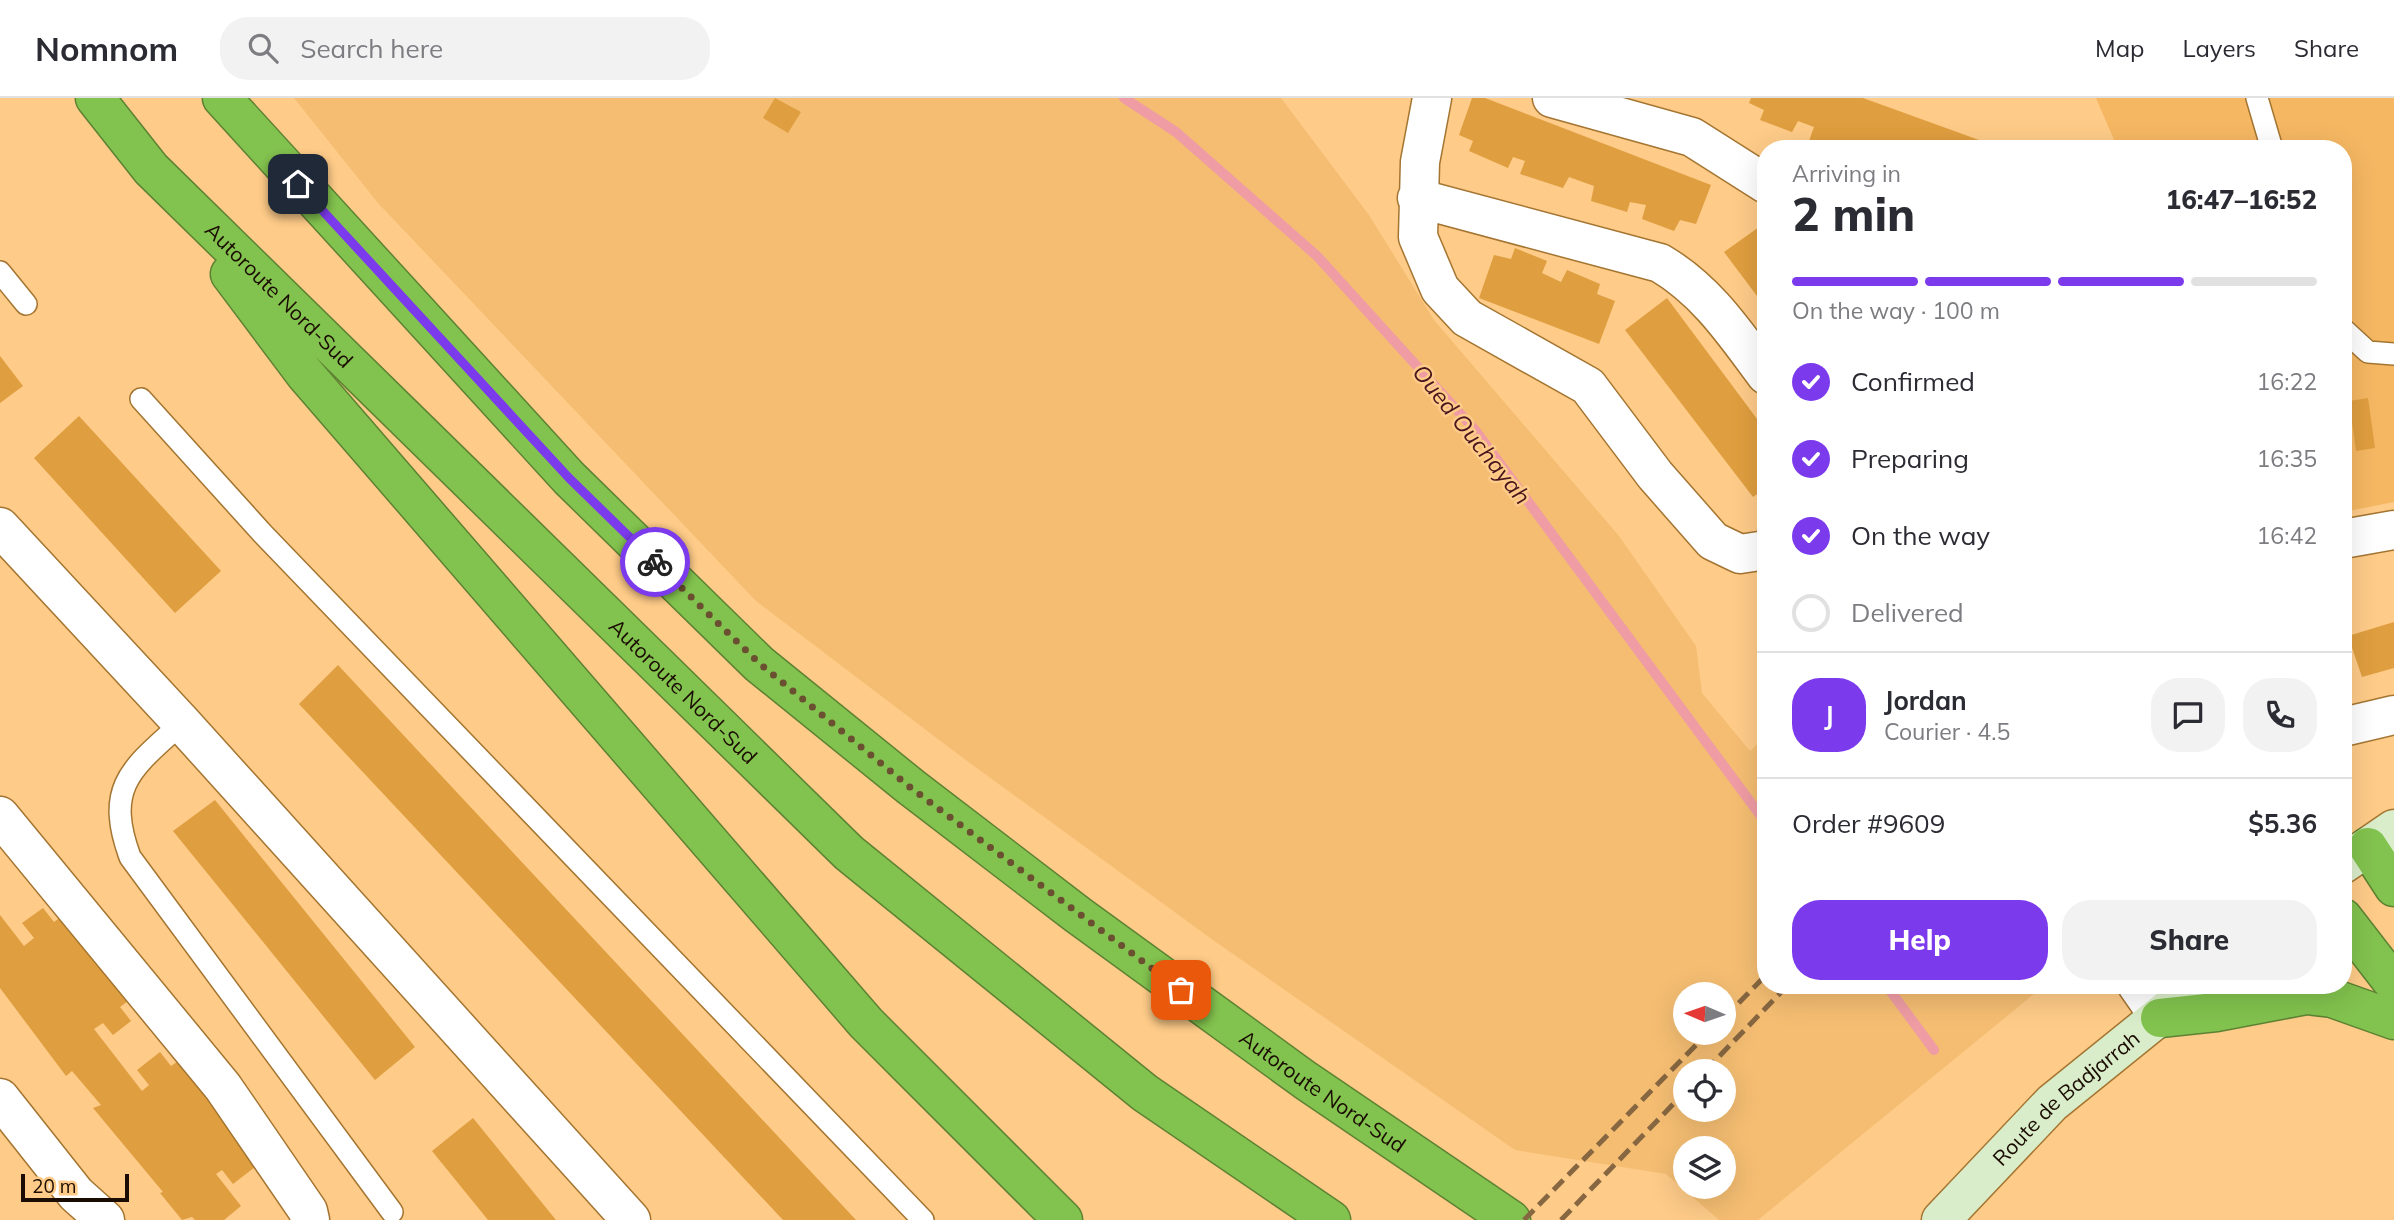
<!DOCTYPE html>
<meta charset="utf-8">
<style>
body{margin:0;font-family:Mulish,sans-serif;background:#f2f2f3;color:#2b2b33;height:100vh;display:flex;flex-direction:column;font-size:26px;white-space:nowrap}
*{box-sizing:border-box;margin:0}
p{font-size:23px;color:#7c7c81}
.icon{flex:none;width:38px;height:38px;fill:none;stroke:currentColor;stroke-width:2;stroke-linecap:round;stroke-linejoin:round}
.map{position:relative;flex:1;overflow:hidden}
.sheet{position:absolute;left:1757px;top:42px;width:595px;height:854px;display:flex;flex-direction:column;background:#fff;border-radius:28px;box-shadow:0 7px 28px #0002}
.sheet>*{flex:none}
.needle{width:46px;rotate:272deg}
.controls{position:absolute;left:1673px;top:884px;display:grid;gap:14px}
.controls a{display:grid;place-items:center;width:63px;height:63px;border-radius:50%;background:#fff;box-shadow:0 7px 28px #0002;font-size:35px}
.scale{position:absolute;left:21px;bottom:18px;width:108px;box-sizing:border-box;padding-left:7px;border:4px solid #1a0c00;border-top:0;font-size:19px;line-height:24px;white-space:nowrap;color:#1a0c00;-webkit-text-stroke:5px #fecb88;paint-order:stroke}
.pin{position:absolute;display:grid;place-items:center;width:60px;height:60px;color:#fff;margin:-30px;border-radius:14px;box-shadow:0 4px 10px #0006}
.courier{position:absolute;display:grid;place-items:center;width:70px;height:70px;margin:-35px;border:5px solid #7c3aed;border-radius:50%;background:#fff;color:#222;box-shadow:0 2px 9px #0007}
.head em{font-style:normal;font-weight:800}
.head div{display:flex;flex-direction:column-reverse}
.head{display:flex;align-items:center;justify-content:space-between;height:119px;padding:0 35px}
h1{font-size:46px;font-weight:800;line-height:52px}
.bar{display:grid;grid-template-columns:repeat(4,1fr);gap:10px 7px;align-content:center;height:84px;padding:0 35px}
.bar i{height:9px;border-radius:5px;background:#e1e1e2}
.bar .selected{background:#7c3aed}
.bar p{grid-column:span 4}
.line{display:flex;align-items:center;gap:18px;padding:0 35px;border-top:2px solid #e1e1e2}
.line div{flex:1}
.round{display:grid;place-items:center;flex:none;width:74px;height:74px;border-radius:28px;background:#f2f2f3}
ol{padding:0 35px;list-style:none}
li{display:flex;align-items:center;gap:21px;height:77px}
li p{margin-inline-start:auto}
li .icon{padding:7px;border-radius:50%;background:#7c3aed;color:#fff;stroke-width:4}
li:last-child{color:#7c7c81}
li i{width:38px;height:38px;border:4px solid #e1e1e2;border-radius:50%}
.cta{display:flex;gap:14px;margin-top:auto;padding:14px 35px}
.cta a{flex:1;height:80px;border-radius:28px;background:#7c3aed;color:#fff;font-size:28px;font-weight:800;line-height:80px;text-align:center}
.cta a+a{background:#f2f2f3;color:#2b2b33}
header{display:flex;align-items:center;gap:42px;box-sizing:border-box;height:98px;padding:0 35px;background:#fff;border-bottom:2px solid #e1e1e2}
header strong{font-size:33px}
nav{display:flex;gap:38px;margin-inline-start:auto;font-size:24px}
.search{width:490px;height:63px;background:#f2f2f3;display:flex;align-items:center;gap:18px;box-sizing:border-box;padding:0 24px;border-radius:28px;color:#7c7c81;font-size:26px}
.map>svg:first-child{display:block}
.built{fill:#f4bd72;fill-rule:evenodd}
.green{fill:#f5b762}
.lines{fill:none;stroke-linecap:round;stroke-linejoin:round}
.stream{stroke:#ef9ca4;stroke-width:10}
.building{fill:#df9e3f}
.service-casing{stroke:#a47531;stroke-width:24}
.minor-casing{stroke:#a47531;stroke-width:41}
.secondary-casing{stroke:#a47531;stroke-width:41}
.motorway-casing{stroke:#5e8233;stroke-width:41}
.service{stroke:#fff;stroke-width:21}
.minor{stroke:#fff;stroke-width:38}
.secondary{stroke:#daedca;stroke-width:38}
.motorway{stroke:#82c24e;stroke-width:38}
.rail{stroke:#876741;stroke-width:5;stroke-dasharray:14 7;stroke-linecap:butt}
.done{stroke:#6a4f30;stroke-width:7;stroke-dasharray:0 12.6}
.route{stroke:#7c3aed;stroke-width:9}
.labels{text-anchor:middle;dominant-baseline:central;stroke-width:5;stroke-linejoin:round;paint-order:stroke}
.street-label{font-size:21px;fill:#1a0c00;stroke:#fecb88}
.water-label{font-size:23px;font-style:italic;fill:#49151e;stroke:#fecb88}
</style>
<header>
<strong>Nomnom</strong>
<div class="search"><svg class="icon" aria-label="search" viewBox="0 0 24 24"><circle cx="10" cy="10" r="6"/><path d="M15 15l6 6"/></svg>Search here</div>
<nav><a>Map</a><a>Layers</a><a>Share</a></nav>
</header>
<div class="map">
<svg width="2394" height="1122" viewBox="0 0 2394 1122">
<rect width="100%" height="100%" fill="#fecb88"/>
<!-- built -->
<path class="built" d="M294,0h987l88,117 65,105 185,216 77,110 6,47 48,58 16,-16v250h279l-287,235h-39l-53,-46 -151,-24 -302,-210 -250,-182 -207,-157 -378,-398zM1685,896h39v38h-39zM1685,973h39v39h-39zM1685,1050h39v38h-39z"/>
<!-- green -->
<path class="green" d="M2096,0h298v404l-51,10v-363h-225z"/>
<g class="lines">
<!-- stream -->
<path class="stream" d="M1124,0l52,34 141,124 158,174 291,393
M1886,887l48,65"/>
</g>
<!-- building -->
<path class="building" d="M775,0l26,14 -13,21 -25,-15z
M1472,0h13l226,87 -15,39 -16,-4 -6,11 -32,-12 4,-14 -16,-3 -3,10 -36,-11 3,-15 -25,-9 -6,11 -43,-14 5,-13 -12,-4 -5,11 -39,-17 4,-10 -14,-6z
M1751,0h112l141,51h-140l-17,-7 -2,7h-17l-19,-8 5,-14 -16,-6 -6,11 -32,-12 4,-10 -15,-7z
M1766,124v86l-42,-56z
M1515,150l32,13 -5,12 19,9 6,-12 33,14 -3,10 18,7 -16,43 -120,-46 15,-43 17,4z
M1667,200l99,133v57l-13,9 -128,-167z
M0,258l23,30 -23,17z
M2368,300l7,50 -19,3 -7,-50z
M79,318l142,155 -46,42 -141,-155z
M2394,524v46l-32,9 -14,-41z
M338,567l518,555h-73l-484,-516z
M215,702l200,247 -40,33 -202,-249z
M43,810l11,14 8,-6 66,85 -8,6 11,14 -18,14 -10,-12 -9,6 48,62 7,-6 -12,-15 23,-18 11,14 10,-7 72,84 -11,8 13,16 -22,17 -11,-14 -6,4 25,32 -17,14h-29l-3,-3 -10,3 -22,-27 3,-1 -70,-84 8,-3 -29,-34 -6,5 -66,-88v-73l24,31 10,-8 -12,-15z
M473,1020l83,102h-68l-56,-69z"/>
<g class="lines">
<!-- service casing -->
<g class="service-casing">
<path id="service" d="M2257,0l15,51
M0,174l26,32
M2343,231l25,23 26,2
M141,301l122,135 660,686
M182,625c-50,45 -78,63 -52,134l262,355"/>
</g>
<!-- minor casing -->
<g class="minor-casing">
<path id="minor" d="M1432,0l-12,64 -2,75 22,52 27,29 121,68 67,89 58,66 27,13 26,-4
M1552,0l140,39 74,47
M1417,100l243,65c47,28 74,69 106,112
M0,429l182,196 449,497
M2343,441l51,-9
M2343,629l51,-12
M0,718l223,271 85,124 2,9
M2137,887l23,33
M0,1000l76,96 29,26"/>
</g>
<!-- secondary casing -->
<g class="secondary-casing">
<g id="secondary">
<path d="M2343,766l51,-35"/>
<path id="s1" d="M1941,1122l111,-117 146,-118"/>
</g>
</g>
<!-- motorway casing -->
<g class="motorway-casing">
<g id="motorway">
<path id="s2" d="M95,0l56,71 698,684 296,240 186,127"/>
<path id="s3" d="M222,0l347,380 190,186 152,123 167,128 227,165 206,140"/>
<path d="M230,176l75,100 561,649 197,197"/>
<path d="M2368,749l26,40"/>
<path d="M2343,820l51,66"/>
<path d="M2160,920l56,-6 90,-17 26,3 62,22"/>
</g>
</g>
<!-- service -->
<use href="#service" class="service"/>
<!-- minor -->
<use href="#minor" class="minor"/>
<!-- secondary -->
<use href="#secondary" class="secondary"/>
<!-- motorway -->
<use href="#motorway" class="motorway"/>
<!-- rail -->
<path class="rail" d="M1724,920l42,-43
M1705,973l83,-86
M1524,1122l185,-188
M1561,1122l124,-128"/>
</g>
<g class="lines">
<!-- done -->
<path class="done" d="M655,464l105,102 151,124 270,202"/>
<!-- route -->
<path class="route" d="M298,86l271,294 86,84"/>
</g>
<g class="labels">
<!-- street labels -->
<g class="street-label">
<text stroke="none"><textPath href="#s2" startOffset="270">Autoroute Nord-Sud</textPath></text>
<text stroke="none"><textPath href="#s2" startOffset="836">Autoroute Nord-Sud</textPath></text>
<text stroke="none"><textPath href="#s3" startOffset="1488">Autoroute Nord-Sud</textPath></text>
<text stroke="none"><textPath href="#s1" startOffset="175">Route de Badjarrah</textPath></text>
</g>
<!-- water labels -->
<g class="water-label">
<text transform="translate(1472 336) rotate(51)">Oued Ouchayah</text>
</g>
</g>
</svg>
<div class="controls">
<a><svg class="needle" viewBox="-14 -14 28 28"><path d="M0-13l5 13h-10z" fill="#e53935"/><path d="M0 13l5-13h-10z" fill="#7c7c81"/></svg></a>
<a><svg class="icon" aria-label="locate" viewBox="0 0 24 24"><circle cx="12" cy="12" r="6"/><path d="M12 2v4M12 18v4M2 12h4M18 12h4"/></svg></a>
<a><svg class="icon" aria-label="layers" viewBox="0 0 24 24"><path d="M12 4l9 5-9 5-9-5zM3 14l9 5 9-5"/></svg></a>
</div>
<div class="scale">20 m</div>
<div class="pin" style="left:1181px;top:892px;background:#ea580c"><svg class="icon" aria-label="bag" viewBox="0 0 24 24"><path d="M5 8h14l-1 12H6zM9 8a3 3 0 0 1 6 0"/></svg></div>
<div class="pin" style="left:298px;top:86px;background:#1f2937"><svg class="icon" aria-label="home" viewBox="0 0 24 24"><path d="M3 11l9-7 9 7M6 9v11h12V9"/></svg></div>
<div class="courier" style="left:655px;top:464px"><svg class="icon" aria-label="bike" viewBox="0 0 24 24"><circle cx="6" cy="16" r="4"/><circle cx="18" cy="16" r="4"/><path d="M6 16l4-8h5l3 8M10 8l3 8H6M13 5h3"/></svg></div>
<section class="sheet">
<div class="head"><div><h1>2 min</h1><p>Arriving in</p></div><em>16:47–16:52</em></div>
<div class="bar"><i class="selected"></i><i class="selected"></i><i class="selected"></i><i></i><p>On the way · 100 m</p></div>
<ol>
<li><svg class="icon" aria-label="check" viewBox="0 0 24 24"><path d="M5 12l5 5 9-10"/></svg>Confirmed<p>16:22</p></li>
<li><svg class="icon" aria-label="check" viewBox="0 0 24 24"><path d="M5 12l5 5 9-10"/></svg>Preparing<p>16:35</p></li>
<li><svg class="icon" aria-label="check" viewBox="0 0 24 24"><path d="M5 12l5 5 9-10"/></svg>On the way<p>16:42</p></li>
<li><i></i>Delivered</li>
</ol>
<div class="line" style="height:126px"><b class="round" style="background:#7c3aed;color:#fff">J</b><div><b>Jordan</b><p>Courier · 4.5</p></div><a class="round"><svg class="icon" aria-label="chat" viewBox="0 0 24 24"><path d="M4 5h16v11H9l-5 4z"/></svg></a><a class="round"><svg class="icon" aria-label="phone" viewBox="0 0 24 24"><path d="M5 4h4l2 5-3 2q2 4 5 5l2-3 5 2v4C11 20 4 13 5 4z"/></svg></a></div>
<div class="line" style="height:91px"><div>Order #9609</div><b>$5.36</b></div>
<div class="cta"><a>Help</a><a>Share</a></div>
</section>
</div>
